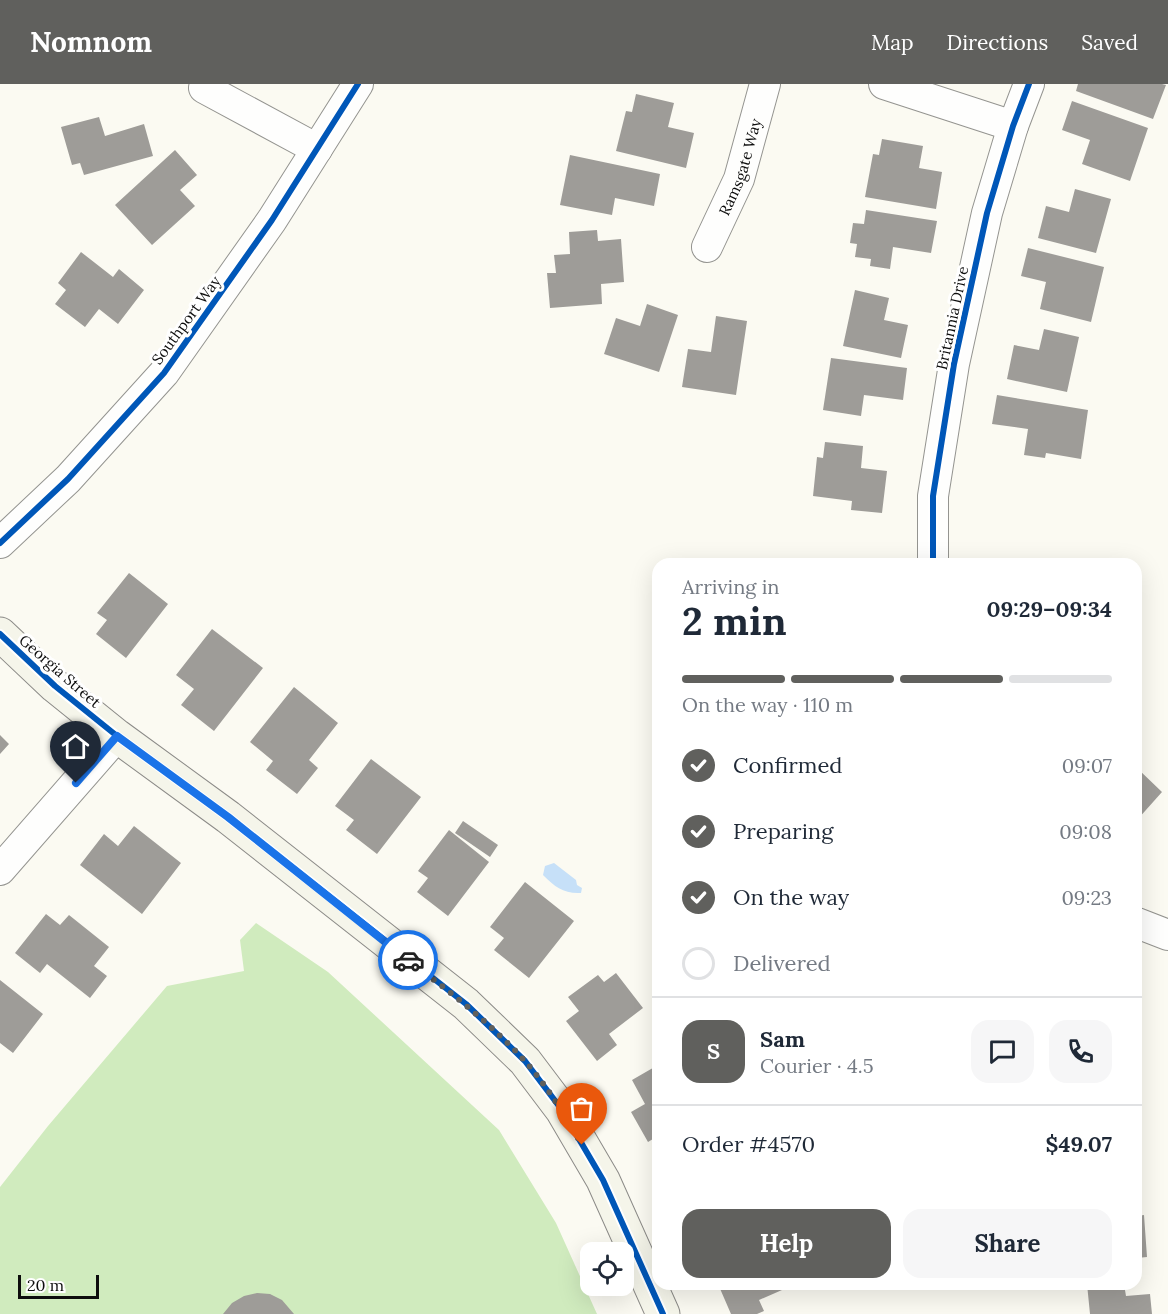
<!DOCTYPE html>
<meta charset="utf-8">
<style>
body{margin:0;font-family:Lora,serif;background:#f6f6f7;color:#1f2937;height:100vh;display:flex;flex-direction:column;font-size:22px;white-space:nowrap}
*{box-sizing:border-box;margin:0}
p{font-size:20px;color:#747a83}
.icon{flex:none;width:33px;height:33px;fill:none;stroke:currentColor;stroke-width:2;stroke-linecap:round;stroke-linejoin:round}
.map{position:relative;flex:1;overflow:hidden}
.sheet{position:absolute;left:652px;top:474px;width:490px;height:732px;display:flex;flex-direction:column;background:#fff;border-radius:18px;box-shadow:0 6px 24px #0002}
.sheet>*{flex:none}
.controls{position:absolute;left:580px;top:1158px;display:grid;gap:12px}
.controls a{display:grid;place-items:center;width:54px;height:54px;border-radius:12px;background:#fff;box-shadow:0 6px 24px #0002;font-size:30px}
.scale{position:absolute;left:18px;bottom:15px;width:81px;box-sizing:border-box;padding-left:6px;border:3px solid #0d0d0d;border-top:0;font-size:16px;line-height:21px;white-space:nowrap;color:#0d0d0d;-webkit-text-stroke:4px #fff;paint-order:stroke}
.pin{position:absolute;display:grid;place-items:center;width:51px;height:51px;color:#fff;margin:-62px -26px;border-radius:50% 50% 50% 0;rotate:-45deg;box-shadow:0 0 6px #0007}
.pin .icon{rotate:45deg}
.courier{position:absolute;display:grid;place-items:center;width:60px;height:60px;margin:-30px;border:4px solid #1a73e8;border-radius:50%;background:#fff;color:#222;box-shadow:0 2px 8px #0007}
.overview em{font-style:normal;font-weight:800}
.overview div{display:flex;flex-direction:column-reverse}
.overview{display:flex;align-items:center;justify-content:space-between;height:102px;padding:0 30px}
h1{font-size:39px;font-weight:800;line-height:45px}
.bar{display:grid;grid-template-columns:repeat(4,1fr);gap:9px 6px;align-content:center;height:72px;padding:0 30px}
.bar i{height:8px;border-radius:4px;background:#e0e1e3}
.bar .on{background:#60605d}
.bar p{grid-column:span 4}
.line{display:flex;align-items:center;gap:15px;padding:0 30px;border-top:2px solid #e0e1e3}
.line div{flex:1}
.round{display:grid;place-items:center;flex:none;width:63px;height:63px;border-radius:18px;background:#f6f6f7}
ol{padding:0 30px;list-style:none}
li{display:flex;align-items:center;gap:18px;height:66px}
li p{margin-inline-start:auto}
li .icon{padding:6px;border-radius:50%;background:#60605d;color:#fff;stroke-width:4}
li:last-child{color:#747a83}
li i{width:33px;height:33px;border:3px solid #e0e1e3;border-radius:50%}
.primary-button{display:flex;gap:12px;margin-top:auto;padding:12px 30px}
.primary-button a{flex:1;height:69px;border-radius:18px;background:#60605d;color:#fff;font-size:24px;font-weight:800;line-height:69px;text-align:center}
.primary-button a+a{background:#f6f6f7;color:#1f2937}
header{display:flex;align-items:center;gap:36px;box-sizing:border-box;height:84px;padding:0 30px;background:#60605d;color:#fff}
header strong{font-size:28px}
nav{display:flex;gap:33px;margin-inline-start:auto;font-size:21px}
.map>svg:first-child{display:block}
.forest{fill:#d0ebbe}
.water{fill:#c6e0f8}
.building{fill:#9e9c98}
.lines{fill:none;stroke-linecap:round;stroke-linejoin:round}
.street-casing{stroke:#949490;stroke-width:32}
.secondary-casing{stroke:#8b8a87;stroke-width:35}
.street{stroke:#fefefd;stroke-width:30}
.secondary{stroke:#f5f5ea;stroke-width:33}
.cycleway-casing{stroke:#fff;stroke-width:10}
.cycleway{stroke:#0057b8;stroke-width:6}
.done{stroke:#60605d;stroke-width:6;stroke-dasharray:0 10.8}
.route{stroke:#1a73e8;stroke-width:8}
.labels{text-anchor:middle;dominant-baseline:central;stroke-width:6;stroke-linejoin:round;paint-order:stroke}
.street-label{font-size:15px;fill:#0d0d0d;stroke:#fff}
</style>
<header>
<strong>Nomnom</strong>
<nav><a>Map</a><a>Directions</a><a>Saved</a></nav>
</header>
<div class="map">
<svg width="1168" height="1230" viewBox="0 0 1168 1230">
<rect width="100%" height="100%" fill="#fbfaf2"/>
<!-- forest -->
<path class="forest" d="M256,839l72,49 171,158 57,93 41,91h-597v-127l48,-61 119,-140 77,-15 -4,-31z"/>
<!-- water -->
<path class="water" d="M554,779l22,17 1,5 5,3 -1,5c-17,1 -26,-6 -38,-18l2,-9z"/>
<!-- building -->
<path class="building" d="M1078,0h84l4,1 -13,34 -77,-28z
M636,10l38,9 -6,24 26,6 -8,35 -70,-17 10,-40 6,1z
M1072,17l76,27 -18,53 -48,-17 8,-24 -28,-10z
M99,33l6,19 39,-12 9,32 -69,19 -4,-12 -8,2 -11,-38z
M882,55l41,7 -4,22 23,4 -6,37 -71,-12 8,-43 6,1z
M175,66l22,25 -17,15 15,16 -43,39 -37,-40z
M570,71l90,19 -6,32 -39,-8 -3,17 -52,-10z
M1075,105l36,10 -15,54 -58,-15 8,-32 23,6z
M866,126l71,11 -6,32 -38,-6 -3,22 -20,-3 1,-7 -16,-2 2,-13 -7,-1 3,-20 11,1z
M597,146l1,11 23,-2 3,43 -23,2 1,20 -52,4 -3,-35h9l-2,-18 16,-1 -1,-22z
M1028,164l76,19 -13,55 -51,-13 6,-27 -25,-6z
M81,168l32,25 6,-8 25,21 -26,34 -19,-15 -14,18 -30,-23 11,-14 -8,-7z
M855,206l34,8 -5,22 24,5 -7,33 -58,-12z
M647,220l31,11 -19,57 -55,-18 12,-36 24,8z
M716,232l31,5 -11,74 -54,-8 6,-38 23,3z
M1044,245l35,8 -12,55 -60,-13 7,-34 25,5z
M831,274l76,10 -4,32 -39,-5 -3,21 -38,-6z
M997,311l91,15 -7,49 -35,-6 -1,5 -21,-3 4,-26 -36,-5z
M825,358l38,4 -2,22 26,3 -5,42 -31,-3 1,-9 -39,-5 4,-39 6,1z
M129,489l39,31 -42,54 -30,-24 11,-14 -10,-7z
M212,545l51,39 -49,63 -33,-26 13,-16 -18,-14z
M294,603l44,36 -29,37 9,8 -21,26 -31,-24 7,-9 -23,-19z
M0,651l9,9 -9,10z
M371,675l50,38 -44,57 -31,-24 8,-10 -19,-14z
M1137,684l25,24 -25,28z
M463,737l35,24 -8,12 -35,-24z
M134,742l47,37 -39,51 -62,-49 24,-31 14,12z
M449,746l40,32 -41,54 -31,-24 11,-14 -10,-7z
M525,798l49,39 -45,57 -35,-28 10,-12 -14,-11z
M46,830l14,11 9,-10 40,32 -15,19 13,10 -17,22 -43,-34 -7,9 -25,-20z
M616,889l27,35 -34,26 8,11 -20,16 -31,-40 13,-10 -11,-14 30,-22 6,7z
M0,896l43,34 -30,39 -13,-10z
M1137,958h3v32h-3z
M658,981v71l-10,6 -17,-30 14,-8 -13,-24z
M1144,1131l3,42 -10,1v-42z
M718,1200h61l3,6 -23,10 5,11 -7,3h-26z
M1087,1200h37l2,12 24,-2 2,20h-62z
M257,1209l13,1 12,6 12,14h-71l9,-11 12,-7z"/>
<g class="lines">
<!-- street casing -->
<g class="street-casing">
<g id="street">
<path d="M884,0l129,42"/>
<path d="M204,4l113,61"/>
<path id="s1" d="M707,163l32,-68 26,-95"/>
<path d="M0,459l68,-64 96,-106 108,-153 86,-136"/>
<path d="M933,480v-68l21,-132 33,-151 26,-87 16,-42"/>
<path d="M0,786l117,-134"/>
<path d="M1137,839l31,12"/>
</g>
</g>
<!-- secondary casing -->
<g class="secondary-casing">
<path id="secondary" d="M0,550l55,52 62,50 111,81 238,187 59,57 37,49 41,70 60,134"/>
</g>
<!-- street -->
<use href="#street" class="street"/>
<!-- secondary -->
<use href="#secondary" class="secondary"/>
<!-- cycleway casing -->
<g class="cycleway-casing">
<path id="cycleway" d="M0,459l68,-64 96,-106 108,-153 86,-136
M933,480v-68l21,-132 33,-151 26,-87 16,-42
M0,550l55,52 62,50 111,81 238,187 59,57 37,49 41,70 60,134"/>
</g>
<!-- cycleway -->
<use href="#cycleway" class="cycleway"/>
</g>
<g class="lines">
<!-- done -->
<path class="done" d="M408,876c41,31 81,62 116,100 23,26 41,55 58,85"/>
<!-- route -->
<path class="route" d="M76,699l41,-47 111,81 180,143"/>
</g>
<g class="labels">
<!-- street labels -->
<g class="street-label">
<text stroke="none"><textPath href="#s1" startOffset="87">Ramsgate Way</textPath></text>
<text transform="translate(952 234) rotate(-78)">Britannia Drive</text>
<text transform="translate(186 236) rotate(-54)">Southport Way</text>
<text transform="translate(60 587) rotate(41)">Georgia Street</text>
</g>
</g>
</svg>
<div class="controls">
<a><svg class="icon" aria-label="locate" viewBox="0 0 24 24"><circle cx="12" cy="12" r="6"/><path d="M12 2v4M12 18v4M2 12h4M18 12h4"/></svg></a>
</div>
<div class="scale">20 m</div>
<div class="pin" style="left:582px;top:1061px;background:#ea580c"><svg class="icon" aria-label="bag" viewBox="0 0 24 24"><path d="M5 8h14l-1 12H6zM9 8a3 3 0 0 1 6 0"/></svg></div>
<div class="pin" style="left:76px;top:699px;background:#1f2937"><svg class="icon" aria-label="home" viewBox="0 0 24 24"><path d="M3 11l9-7 9 7M6 9v11h12V9"/></svg></div>
<div class="courier" style="left:408px;top:876px"><svg class="icon" aria-label="car" viewBox="0 0 24 24"><path d="M5 17H2v-5l4-1 3-4h7l3 4 3 1v5h-3M9 17h6M6 11h13"/><circle cx="7" cy="17" r="2"/><circle cx="17" cy="17" r="2"/></svg></div>
<section class="sheet">
<div class="overview"><div><h1>2 min</h1><p>Arriving in</p></div><em>09:29–09:34</em></div>
<div class="bar"><i class="on"></i><i class="on"></i><i class="on"></i><i></i><p>On the way · 110 m</p></div>
<ol>
<li><svg class="icon" aria-label="check" viewBox="0 0 24 24"><path d="M5 12l5 5 9-10"/></svg>Confirmed<p>09:07</p></li>
<li><svg class="icon" aria-label="check" viewBox="0 0 24 24"><path d="M5 12l5 5 9-10"/></svg>Preparing<p>09:08</p></li>
<li><svg class="icon" aria-label="check" viewBox="0 0 24 24"><path d="M5 12l5 5 9-10"/></svg>On the way<p>09:23</p></li>
<li><i></i>Delivered</li>
</ol>
<div class="line" style="height:108px"><b class="round" style="background:#60605d;color:#fff">S</b><div><b>Sam</b><p>Courier · 4.5</p></div><a class="round"><svg class="icon" aria-label="chat" viewBox="0 0 24 24"><path d="M4 5h16v11H9l-5 4z"/></svg></a><a class="round"><svg class="icon" aria-label="phone" viewBox="0 0 24 24"><path d="M5 4h4l2 5-3 2q2 4 5 5l2-3 5 2v4C11 20 4 13 5 4z"/></svg></a></div>
<div class="line" style="height:78px"><div>Order #4570</div><b>$49.07</b></div>
<div class="primary-button"><a>Help</a><a>Share</a></div>
</section>
</div>
